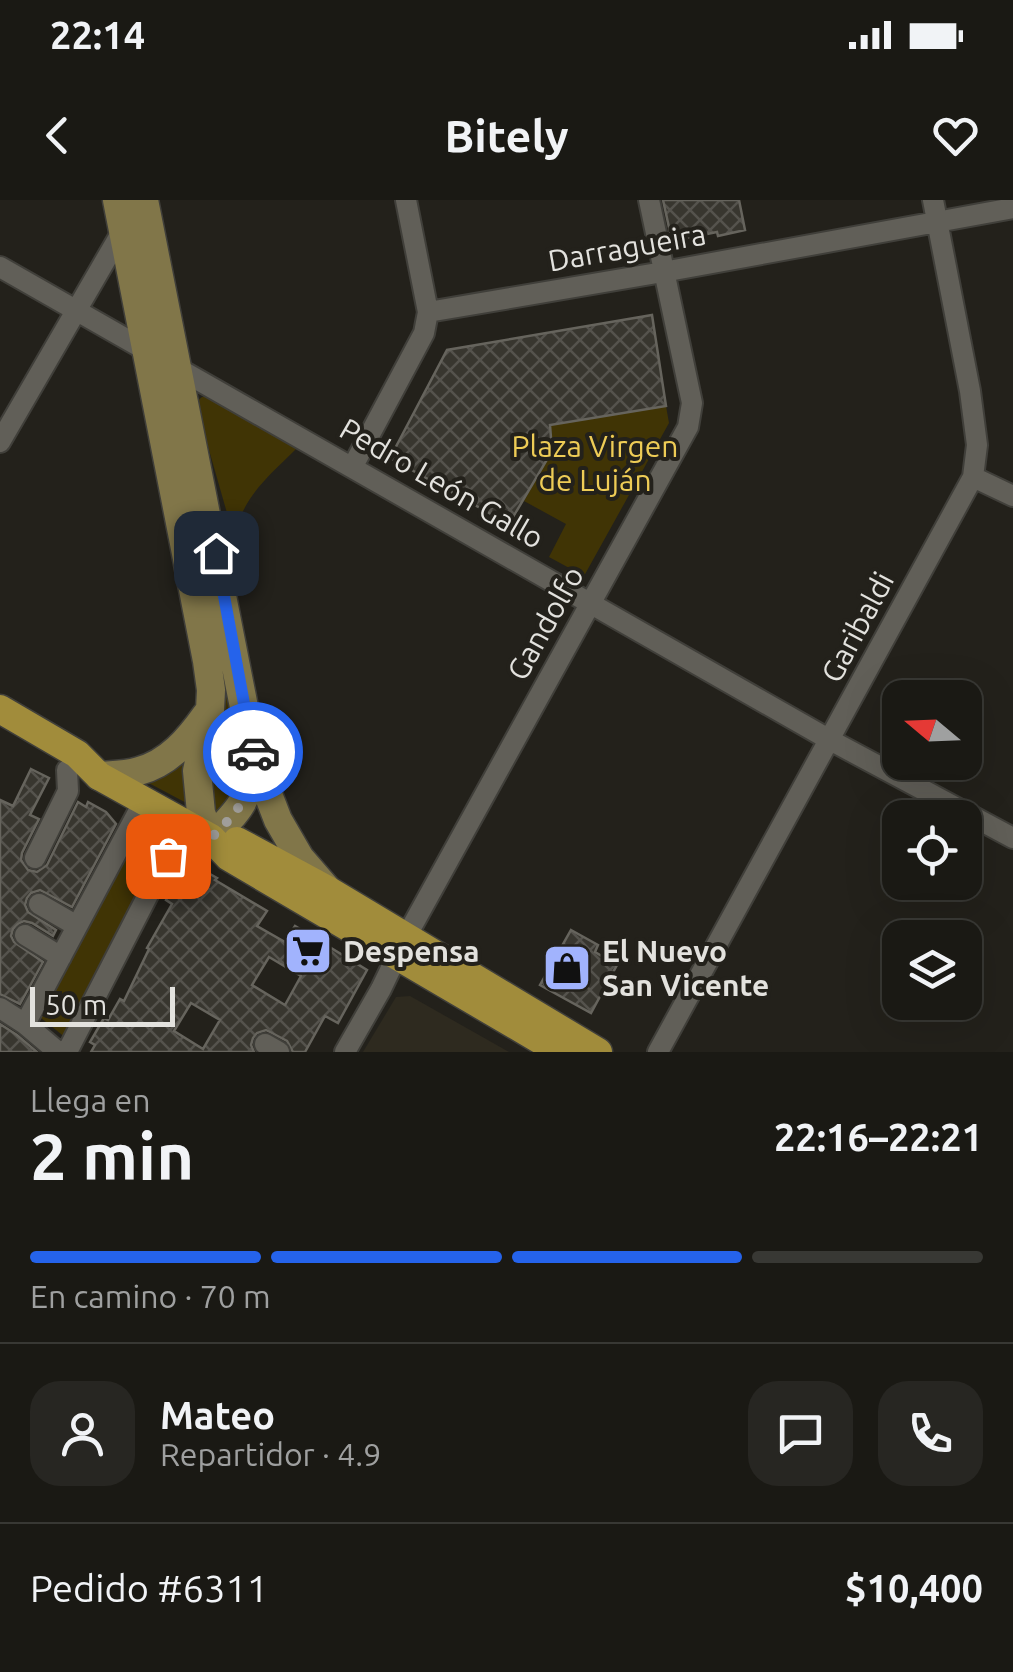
<!DOCTYPE html>
<html lang="es">
<meta charset="utf-8">
<style>
body{margin:0;font-family:Ubuntu,sans-serif;background:#272622;color:#f1f3f6;height:100vh;display:flex;flex-direction:column;font-size:38px;white-space:nowrap}
*{box-sizing:border-box;margin:0}
p{font-size:32px;color:#9fa0a0}
.icon{flex:none;width:55px;height:55px;fill:none;stroke:currentColor;stroke-width:2;stroke-linecap:round;stroke-linejoin:round}
.map{position:relative;height:852px;overflow:hidden}
.details{display:flex;flex-direction:column;background:#1a1914;flex:1}
.details>*{flex:none}
.needle{width:65px;rotate:289deg}
.fabs{position:absolute;left:882px;top:480px;display:grid;gap:20px}
.fabs a{display:grid;place-items:center;width:100px;height:100px;border-radius:20px;background:#1a1914;box-shadow:0 10px 40px #0002,0 0 0 2px #383834;font-size:50px}
.scale{position:absolute;left:30px;bottom:25px;width:145px;box-sizing:border-box;padding-left:10px;border:5px solid #e3e2de;border-top:0;font-size:28px;line-height:35px;white-space:nowrap;color:#e3e2de;-webkit-text-stroke:8px #23211b;paint-order:stroke}
.pin{position:absolute;display:grid;place-items:center;width:85px;height:85px;color:#fff;margin:-42px;border-radius:20px;box-shadow:0 5px 15px #0006}
.courier{position:absolute;display:grid;place-items:center;width:100px;height:100px;margin:-50px;border:8px solid #2563eb;border-radius:50%;background:#fff;color:#222;box-shadow:0 2px 12px #0007}
.head em{font-style:normal;font-weight:700}
.head div{display:flex;flex-direction:column-reverse}
.head{display:flex;align-items:center;justify-content:space-between;height:170px;padding:0 30px}
h1{font-size:65px;font-weight:700;line-height:75px}
.bar{display:grid;grid-template-columns:repeat(4,1fr);gap:15px 10px;align-content:center;height:120px;padding:0 30px}
.bar i{height:12px;border-radius:8px;background:#383834}
.bar .active{background:#2563eb}
.bar p{grid-column:span 4}
.line{display:flex;align-items:center;gap:25px;padding:0 30px;border-top:2px solid #383834}
.line div{flex:1}
.round{display:grid;place-items:center;flex:none;width:105px;height:105px;border-radius:30px;background:#272622}
.status{display:flex;justify-content:space-between;align-items:center;height:70px;padding:0 50px;background:#1a1914;direction:ltr}
.status svg{height:28px;fill:currentColor}
header{display:flex;justify-content:space-between;align-items:center;height:130px;padding:0 30px;background:#1a1914;font-size:45px;font-weight:700}
.map>svg:first-child{display:block}
.built{fill:#2e2a1f}
.green{fill:#403405}
.building{fill:url(#building-cross-hatch);stroke:#66645d;stroke-width:2.5;fill-rule:evenodd}
.lines{fill:none;stroke-linecap:round;stroke-linejoin:round}
.minor-casing{stroke:#403f3a;stroke-width:24}
.secondary-casing{stroke:#403f3a;stroke-width:31}
.primary-casing{stroke:#403f3a;stroke-width:31}
.minor{stroke:#615f58;stroke-width:20}
.secondary{stroke:#817649;stroke-width:28}
.primary{stroke:#a18c3b;stroke-width:28}
.done{stroke:#a09e9a;stroke-width:10;stroke-dasharray:0 18}
.route{stroke:#2563eb;stroke-width:12}
.labels{text-anchor:middle;dominant-baseline:central;stroke-width:8;stroke-linejoin:round;paint-order:stroke}
.street-label{font-size:30px;fill:#e3e2de;stroke:#23211b}
.park-label{font-size:30px;fill:#eecc56;stroke:#23211b}
.poi-label{font-size:30px;font-weight:bold;fill:#e3e2de;stroke:#23211b;text-anchor:start}
</style>
<div class="status"><b>22:14</b><svg viewBox="0 0 49 12"><path d="M0 12V9h3v3zM5 12V6h3v6zM10 12V3h3v9zM15 12V0h3v12zM26 1h20v11H26zM47 4h2v5h-2z"/></svg></div>
<header><svg class="icon" aria-label="back" viewBox="0 0 24 24"><path d="M15 5l-7 7 7 7"/></svg>Bitely<svg class="icon" aria-label="heart" viewBox="0 0 24 24"><path d="M12 20l-8-8c-3-5 5-10 8-4 3-6 11-1 8 4z"/></svg></header>
<div class="map">
<svg width="1013" height="852" viewBox="0 0 1013 852">
<defs>
<pattern id="building-cross-hatch" width="8" height="8" patternUnits="userSpaceOnUse" patternTransform="scale(2.5)"><rect width="8" height="8" fill="#38362f"/><path d="M0 0l8 8M0 8l8-8" fill="none" stroke="#55534d"/></pattern>
</defs>
<rect width="100%" height="100%" fill="#23211b"/>
<!-- built -->
<path class="built" d="M410,796l99,56h-146l33,-55z"/>
<!-- green -->
<path class="green" d="M202,197h6l88,52c-31,31 -47,42 -63,85l-36,-126v-7z
M666,206l3,17 -85,153 -35,-19 17,-33 -42,-23 28,-50 -7,-4 7,-11 -2,-11z
M221,468c7,25 28,95 18,119 -4,11 -18,22 -25,31l-7,-27z
M192,559c-8,19 -8,30 2,48l-51,-27z
M134,637h9l18,10 1,6 -96,185 -25,-20z"/>
<!-- building -->
<path class="building" d="M663,0h76l6,30 -27,6 -1,-4 -45,9z
M652,115l14,91 -116,19 1,13 -6,9 7,4 -43,73 -119,-66 57,-108z
M31,569l18,9 -19,37 9,4 -17,34 -1,7 7,10 9,2 10,-7 31,-63 8,5 2,-5 18,10 10,12 -44,83 -32,-17 -9,3 -4,5 -2,7 3,7 28,18 -3,6 -21,-13 -8,-2 -6,3 -5,5 -2,7 3,6 29,20 -23,42 -20,-10v-194l13,6z
M194,665l23,13 -2,2 52,31 -10,15 28,16 10,-16 72,44 -29,53 -13,-7 -20,36h-12l-6,-11 -21,-11 -9,3 -4,5 -2,7 3,7h-163l4,-7 -5,-3 14,-24 4,2 12,-21 4,2 25,-52 -2,-1 25,-44 -6,-4 5,-9 -4,-2 4,-9 7,-12zM269,757l32,19 -16,29 -33,-20zM191,803l29,17 -17,29 -29,-18z
M571,730l27,15 -3,7 22,13 -26,48 -51,-28z
M0,824l17,11 20,17h-37z"/>
<g class="lines">
<!-- minor casing -->
<g class="minor-casing">
<path id="minor" d="M0,67l830,473 183,98
M428,112l235,-40 350,-64
M0,242l123,-212 5,-1
M353,266l71,-133 4,-21 -22,-112
M973,277l40,19
M35,658l33,-67 -1,-21
M39,704l38,22
M25,735l36,22
M0,808l25,16 33,28
M25,824l119,-223
M265,844l14,8
M67,852l118,-229
M345,852l36,-63 25,-52 282,-510 4,-24 -43,-203
M658,852l315,-575 4,-32 -7,-54 -37,-191"/>
</g>
<!-- secondary casing -->
<g class="secondary-casing">
<path id="secondary" d="M117,0l90,461 4,29 -1,20 -13,61 4,42 10,25c29,-28 39,-39 43,-80
M144,0l110,558 24,62 22,38 26,30
M99,576c13,-1 28,-1 40,-5 30,-8 50,-32 67,-56"/>
</g>
<!-- primary casing -->
<g class="primary-casing">
<path id="primary" d="M0,509l77,45 22,22 112,62 18,19 332,195
M237,641l89,48 272,163"/>
</g>
<!-- minor -->
<use href="#minor" class="minor"/>
<!-- secondary -->
<use href="#secondary" class="secondary"/>
<!-- primary -->
<use href="#primary" class="primary"/>
</g>
<g class="lines">
<!-- done -->
<path class="done" d="M168,656l16,-33 27,15c26,-25 46,-48 42,-86"/>
<!-- route -->
<path class="route" d="M216,353l37,199"/>
</g>
<!-- icons -->
<defs>
<g id="supermarket-square" transform="scale(2.5)"><rect x="-9" y="-9" width="18" height="18" rx="4" fill="#a1b3fd" stroke="#23211b"/><path d="M-6-5.5h2.5l.6 2H6L4.5 2H-2.5L-4.4-4H-6ZM-1.5 3.2a1.3 1.3 0 1 0 .1 0ZM3 3.2a1.3 1.3 0 1 0 .1 0Z" fill="#111"/></g>
<g id="shop-square" transform="scale(2.5)"><rect x="-9" y="-9" width="18" height="18" rx="4" fill="#a1b3fd" stroke="#23211b"/><path d="M-5-2.5h2.3a2.7 3.5 0 0 1 5.4 0H5L5.5 6h-11ZM-1.5-2.5h3a1.5 2.3 0 0 0-3 0Z" fill="#111"/></g>
</defs>
<g fill-rule="evenodd">
<use href="#supermarket-square" x="308" y="751"/>
<use href="#shop-square" x="567" y="768"/>
</g>
<g class="labels">
<!-- street labels -->
<g class="street-label">
<text transform="translate(627 47) rotate(-10)">Darragueira</text>
<text transform="translate(442 283) rotate(30)">Pedro León Gallo</text>
<text transform="translate(545 423) rotate(-61)">Gandolfo</text>
<text transform="translate(857 427) rotate(-62)">Garibaldi</text>
</g>
<!-- park labels -->
<g class="park-label">
<text x="595" y="246">Plaza Virgen<tspan x="595" dy="34">de Luján</tspan></text>
</g>
<!-- poi labels -->
<g class="poi-label">
<text x="343" y="751">Despensa</text>
<text x="602" y="751">El Nuevo<tspan x="602" dy="34">San Vicente</tspan></text>
</g>
</g>
</svg>
<div class="fabs">
<a><svg class="needle" viewBox="-14 -14 28 28"><path d="M0-13l5 13h-10z" fill="#e53935"/><path d="M0 13l5-13h-10z" fill="#9fa0a0"/></svg></a>
<a><svg class="icon" aria-label="locate" viewBox="0 0 24 24"><circle cx="12" cy="12" r="6"/><path d="M12 2v4M12 18v4M2 12h4M18 12h4"/></svg></a>
<a><svg class="icon" aria-label="layers" viewBox="0 0 24 24"><path d="M12 4l9 5-9 5-9-5zM3 14l9 5 9-5"/></svg></a>
</div>
<div class="scale">50 m</div>
<div class="pin" style="left:168px;top:656px;background:#ea580c"><svg class="icon" aria-label="bag" viewBox="0 0 24 24"><path d="M5 8h14l-1 12H6zM9 8a3 3 0 0 1 6 0"/></svg></div>
<div class="pin" style="left:216px;top:353px;background:#1f2937"><svg class="icon" aria-label="home" viewBox="0 0 24 24"><path d="M3 11l9-7 9 7M6 9v11h12V9"/></svg></div>
<div class="courier" style="left:253px;top:552px"><svg class="icon" aria-label="car" viewBox="0 0 24 24"><path d="M5 17H2v-5l4-1 3-4h7l3 4 3 1v5h-3M9 17h6M6 11h13"/><circle cx="7" cy="17" r="2"/><circle cx="17" cy="17" r="2"/></svg></div>
</div>
<section class="details">
<div class="head"><div><h1>2 min</h1><p>Llega en</p></div><em>22:16–22:21</em></div>
<div class="bar"><i class="active"></i><i class="active"></i><i class="active"></i><i></i><p>En camino · 70 m</p></div>
<div class="line" style="height:180px"><a class="round"><svg class="icon" aria-label="person" viewBox="0 0 24 24"><circle cx="12" cy="8" r="4"/><path d="M4 21q1-7 8-7t8 7"/></svg></a><div><b>Mateo</b><p>Repartidor · 4.9</p></div><a class="round"><svg class="icon" aria-label="chat" viewBox="0 0 24 24"><path d="M4 5h16v11H9l-5 4z"/></svg></a><a class="round"><svg class="icon" aria-label="phone" viewBox="0 0 24 24"><path d="M5 4h4l2 5-3 2q2 4 5 5l2-3 5 2v4C11 20 4 13 5 4z"/></svg></a></div>
<div class="line" style="height:130px"><div>Pedido #6311</div><b>$10,400</b></div>
</section>
